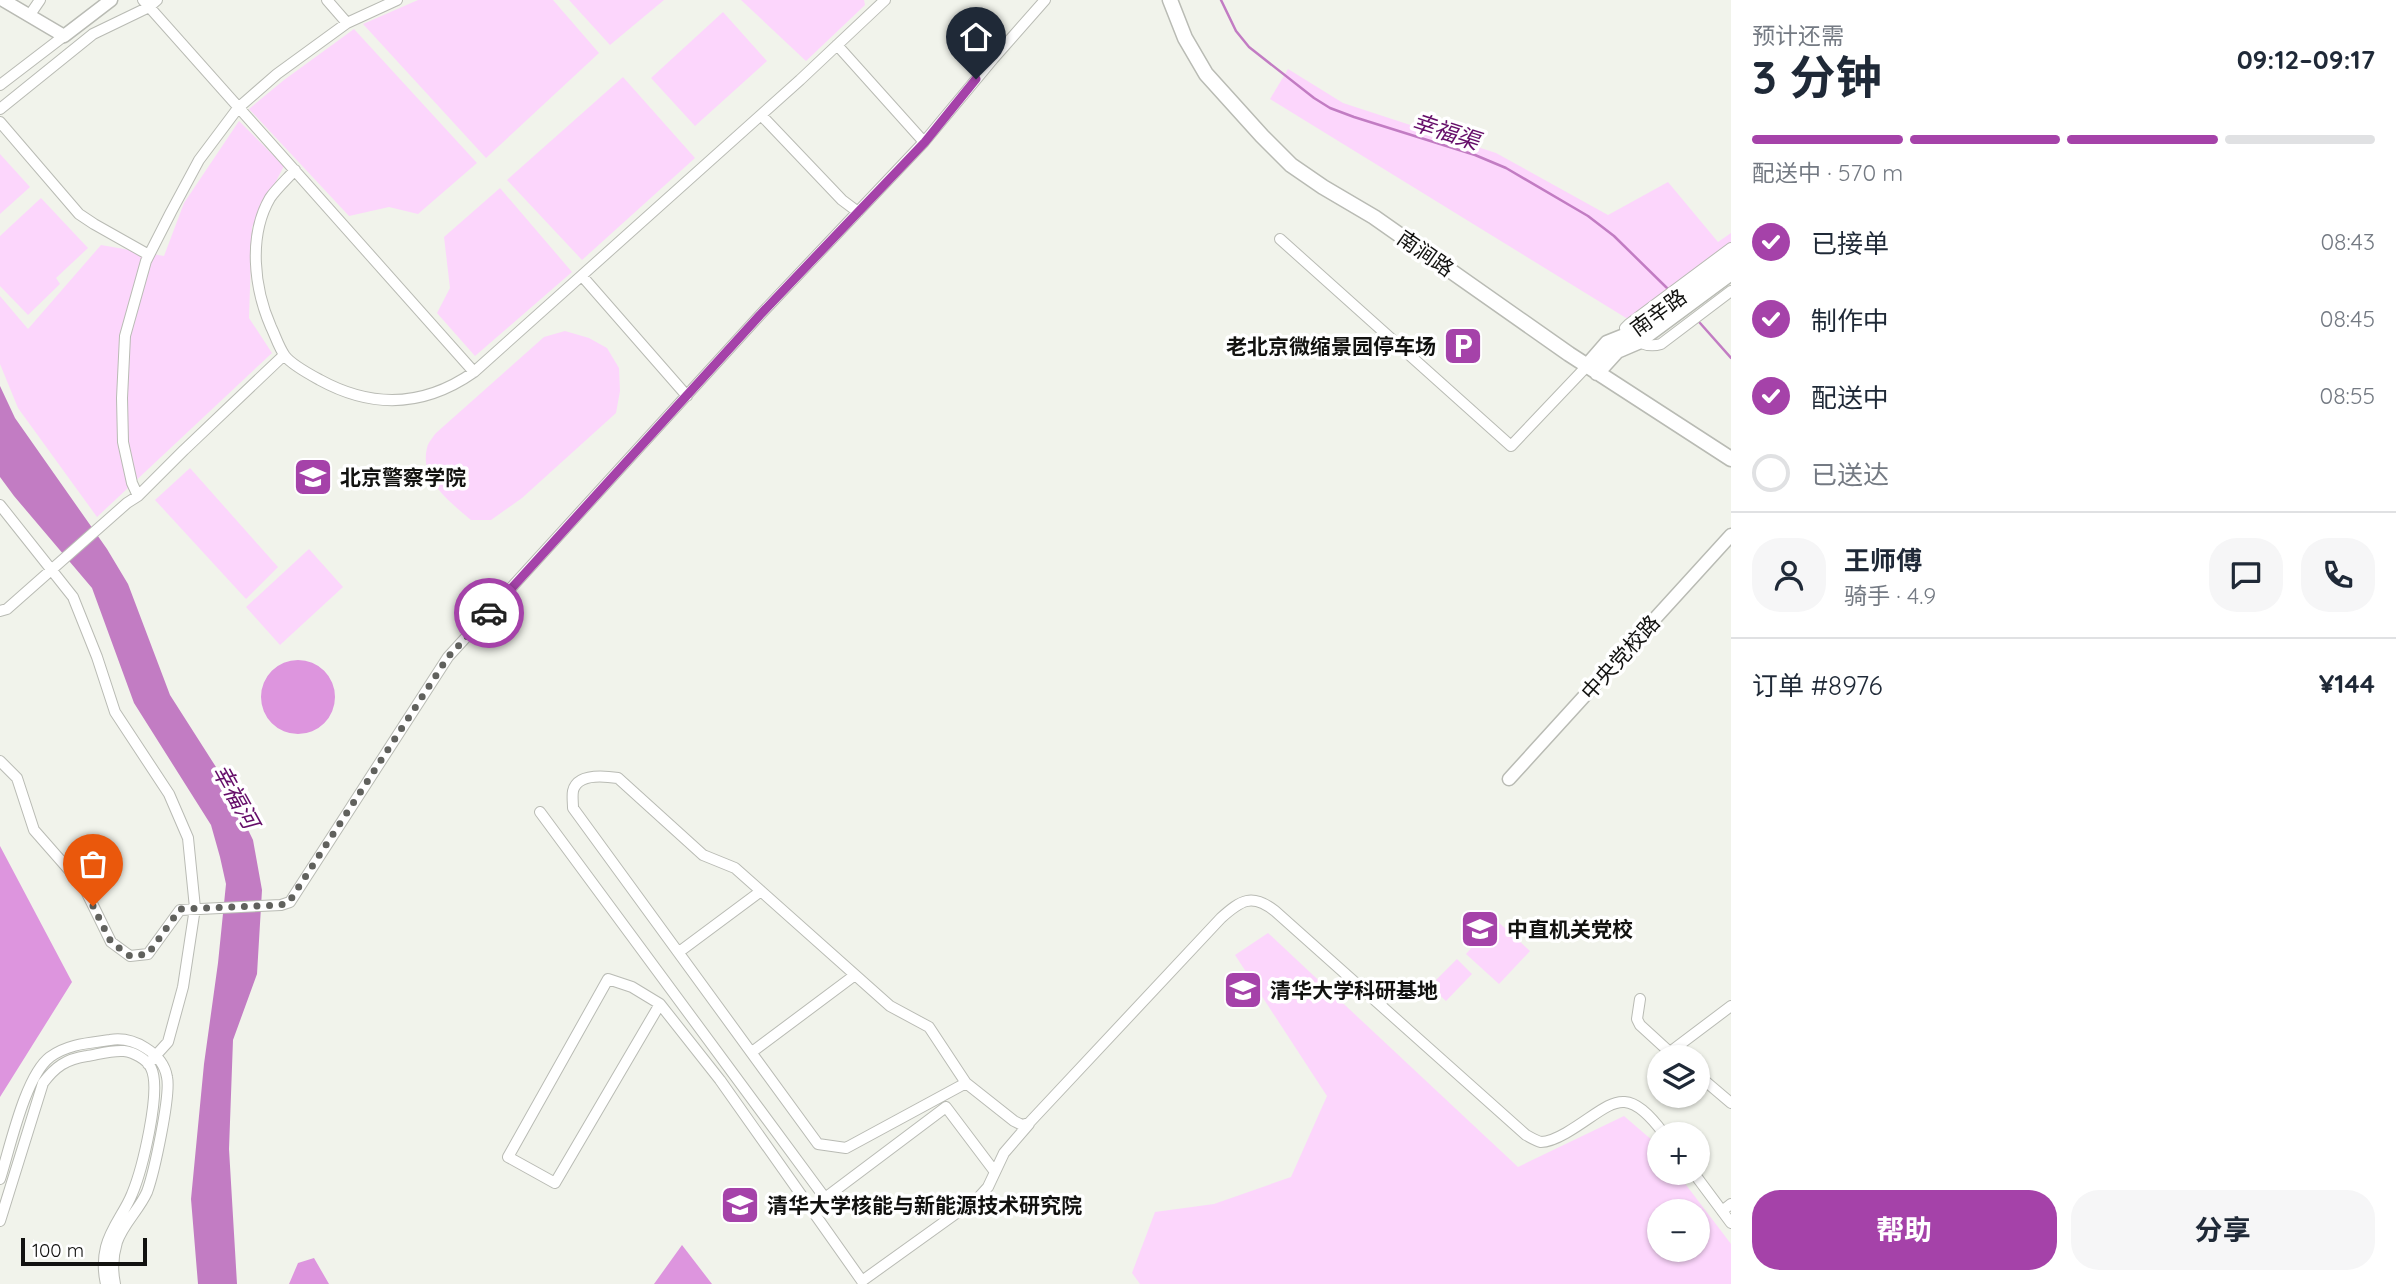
<!DOCTYPE html>
<html lang="zh">
<meta charset="utf-8">
<style>
body{margin:0;font-family:Quicksand,"Noto Sans SC",sans-serif;background:#f6f6f7;color:#1f2937;height:100vh;display:flex;flex-direction:column;font-size:26px;white-space:nowrap}
*{box-sizing:border-box;margin:0}
p{font-size:23px;color:#747a83}
.icon{flex:none;width:38px;height:38px;fill:none;stroke:currentColor;stroke-width:2;stroke-linecap:round;stroke-linejoin:round}
.map{position:relative;flex:1;overflow:hidden}
.side{display:flex;flex-direction:column;background:#fff;width:665px}
.side>*{flex:none}
.tools{position:absolute;left:1647px;top:1045px;display:grid;gap:14px}
.tools a{display:grid;place-items:center;width:63px;height:63px;border-radius:50%;background:#fff;box-shadow:0 2px 5px #0004;font-size:35px}
.scale{position:absolute;left:21px;bottom:18px;width:126px;box-sizing:border-box;padding-left:7px;border:4px solid #121210;border-top:0;font-size:19px;line-height:24px;white-space:nowrap;color:#121210;-webkit-text-stroke:5px #fff;paint-order:stroke}
.pin{position:absolute;display:grid;place-items:center;width:60px;height:60px;color:#fff;margin:-72px -30px;border-radius:50% 50% 50% 0;rotate:-45deg;box-shadow:0 0 7px #0007}
.pin .icon{rotate:45deg}
.courier{position:absolute;display:grid;place-items:center;width:70px;height:70px;margin:-35px;border:5px solid #a542a9;border-radius:50%;background:#fff;color:#222;box-shadow:0 2px 9px #0007}
.head em{font-style:normal;font-weight:700}
.head div{display:flex;flex-direction:column-reverse}
.head{display:flex;align-items:center;justify-content:space-between;height:119px;padding:0 21px}
h1{font-size:46px;font-weight:700;line-height:52px}
.bar{display:grid;grid-template-columns:repeat(4,1fr);gap:10px 7px;align-content:center;height:84px;padding:0 21px}
.bar i{height:9px;border-radius:5px;background:#e0e1e3}
.bar .active{background:#a542a9}
.bar p{grid-column:span 4}
.line{display:flex;align-items:center;gap:18px;padding:0 21px;border-top:2px solid #e0e1e3}
.line div{flex:1}
.round{display:grid;place-items:center;flex:none;width:74px;height:74px;border-radius:28px;background:#f6f6f7}
ol{padding:0 21px;list-style:none}
li{display:flex;align-items:center;gap:21px;height:77px}
li p{margin-inline-start:auto}
li .icon{padding:7px;border-radius:50%;background:#a542a9;color:#fff;stroke-width:4}
li:last-child{color:#747a83}
li i{width:38px;height:38px;border:4px solid #e0e1e3;border-radius:50%}
.button{display:flex;gap:14px;margin-top:auto;padding:14px 21px}
.button a{flex:1;height:80px;border-radius:28px;background:#a542a9;color:#fff;font-size:28px;font-weight:700;line-height:80px;text-align:center}
.button a+a{background:#f6f6f7;color:#1f2937}
main{display:flex;flex:1;min-height:0}
.map>svg:first-child{display:block}
.green{fill:#fcd6fc;fill-rule:evenodd}
.forest{fill:#dd95de}
.water{fill:#c27cc3}
.lines{fill:none;stroke-linecap:round;stroke-linejoin:round}
.stream{stroke:#c27cc3;stroke-width:2.5}
.minor-casing{stroke:#b9bbb4;stroke-width:12}
.tertiary-casing{stroke:#b9bbb4;stroke-width:15}
.secondary-casing{stroke:#b9bbb4;stroke-width:17}
.minor{stroke:#fff;stroke-width:10}
.tertiary{stroke:#fff;stroke-width:12}
.secondary{stroke:#fff;stroke-width:14}
.done{stroke:#60615d;stroke-width:7;stroke-dasharray:0 12.6}
.route{stroke:#a542a9;stroke-width:9}
.labels{text-anchor:middle;dominant-baseline:central;stroke-width:7;stroke-linejoin:round;paint-order:stroke}
.street-label{font-size:21px;fill:#121210;stroke:#fff}
.poi-label{font-size:21px;font-weight:bold;fill:#121210;stroke:#fff;text-anchor:start}
.water-label{font-size:23px;font-style:italic;fill:#650d69;stroke:#fff}
</style>
<main>
<div class="map">
<svg width="1731" height="1284" viewBox="0 0 1731 1284">
<rect width="100%" height="100%" fill="#f1f3eb"/>
<!-- green -->
<path class="green" d="M418,0h135l46,53 -113,105 -123,-134z
M569,0h95l-54,45z
M741,0h123l1,5 -59,56z
M723,12l44,49 -72,65 -44,-48z
M354,29l123,134 -59,51 -29,-7 -40,9 -100,-107 35,-29z
M1288,69l55,34 153,50 112,62 60,-33 50,60 13,-9v13l-100,75 -361,-222z
M623,77l72,81 -113,102 -75,-80z
M239,121l45,45 -32,61 -3,91 23,35 -175,164 -79,-109 -18,-44v-68l28,33 73,-84 63,11 20,-53z
M0,154l30,33 -30,27z
M500,188l72,84 -97,84 -38,-43 13,-25 -6,-51z
M41,198l47,50 -32,30 4,6 -32,31 -28,-29v-50z
M565,331l24,7 18,10 12,20 1,23 -4,22 -94,85 -31,22h-20c-20,-17 -52,-41 -44,-72 1,-5 6,-11 9,-15l108,-96z
M190,468l88,99 -32,32 -91,-99z
M309,549l34,38 -63,58 -34,-38z
M1496,920l34,31 -31,33 -33,-30z
M1268,933l250,234 106,-51 29,25 6,8v23l18,1 54,71v40h-591l-8,-11 23,-61 59,-8 77,-27 36,-81 -92,-141zM1659,1211h39v39h-39z
M1457,959l15,15 -26,27 -16,-15z"/>
<!-- forest -->
<path class="forest" d="M261 697a37 37 0 1 1 74 0a37 37 0 1 1-74 0Z
M0,846l72,136 -72,115z
M682,1245l30,39h-58z
M314,1258l15,26h-40l9,-21z"/>
<!-- water -->
<path class="water" d="M0,386l15,32 92,131 21,35 42,111 53,83 30,62 9,50 -5,84 -24,66 -4,109 8,135h-39l-7,-85 13,-135 14,-101 8,-79 -6,-27 -9,-32 -77,-122 -42,-115 -78,-92 -14,-19z"/>
<g class="lines">
<!-- stream -->
<path class="stream" d="M1221,0l15,31 13,16 65,51 16,10 24,9 121,38 31,13 82,48 26,20 55,54
M1700,323l31,35"/>
<!-- minor casing -->
<g class="minor-casing">
<path id="minor" d="M143,0l331,372
M327,0l20,23
M29,16l11,-16
M837,45l87,97
M0,85l64,-49
M0,109l93,-75 56,-27 8,-7
M761,115l81,85 16,12
M0,122l79,92 15,10 55,31
M295,170c-8,9 -18,18 -25,28 -22,38 -16,90 1,129 4,8 8,21 14,29 7,9 24,18 35,24 53,29 104,27 154,-8l326,-292 85,-80
M1280,239l231,207 76,-80
M1731,248l-102,76 -4,4c5,14 23,20 36,16l70,-53
M582,276l105,120
M138,496l-6,-13 -9,-41 -1,-44 3,-62 21,-75 25,-49 28,-52 39,-52 39,-34 70,-51 50,-23
M0,505l73,92 24,60 18,55 54,82 19,44 7,70 -12,79 -15,55 -20,22
M0,611l7,-2 120,-106 11,-7 46,-46 100,-95
M0,761l17,17 17,52 50,57 27,55 19,14 18,-2 32,-44 101,-5 9,-3 158,-245 312,-342 164,-173 69,-83 52,-59
M540,812l285,386 121,-91 49,65
M679,952l82,-61
M1640,999l-3,20 3,6 35,32
M660,1004l-105,179 -47,-26 100,-178 24,8 28,17 60,76 142,201 117,-84 9,-10 16,-34 25,-29
M752,1052l103,-77
M1670,1052l61,-46
M1698,1075l33,28
M966,1083l-120,65 -28,-4 -245,-336c0,-5 -1,-12 0,-17 4,-18 32,-15 45,-13l85,77 32,13 155,138 39,21 37,56 48,38 8,4 7,-2 192,-205c20,-18 31,-25 54,-7l251,224c4,2 10,6 15,7 8,0 18,-5 25,-9 46,-27 57,-54 98,1
M1693,1172l38,51
M0,1179c10,-31 25,-103 50,-122 18,-13 39,-14 60,-17 23,-4 53,13 57,37 4,18 -13,96 -20,115 -8,18 -24,32 -30,50 -4,13 -5,28 -2,42
M1722,1211l9,-7
M0,1221l43,-138c12,-16 23,-24 44,-27 12,-2 25,-6 37,-5 9,1 23,8 27,17 11,22 -9,102 -19,126 -7,18 -21,33 -26,53 -3,12 -3,24 0,37"/>
</g>
<!-- tertiary casing -->
<g class="tertiary-casing">
<path id="tertiary" d="M3,0l61,36 47,-36
M1509,779l222,-244"/>
</g>
<!-- secondary casing -->
<g class="secondary-casing">
<path id="secondary" d="M1170,0l15,38 21,36 56,62 29,29 32,22 51,30 195,137 162,105
M1587,366l20,-23 20,-8 104,-76
M1597,373l20,-22 21,-9 93,-69"/>
</g>
<!-- minor -->
<use href="#minor" class="minor"/>
<!-- tertiary -->
<use href="#tertiary" class="tertiary"/>
<!-- secondary -->
<use href="#secondary" class="secondary"/>
</g>
<g class="lines">
<!-- done -->
<path class="done" d="M93,906l18,36 19,14 18,-2 32,-45 101,-4 8,-3 159,-245 41,-44"/>
<!-- route -->
<path class="route" d="M489,613l271,-298 165,-173 51,-63"/>
</g>
<!-- icons -->
<defs>
<g id="parking-square" transform="scale(2.0125)"><rect x="-9" y="-9" width="18" height="18" rx="4" fill="#a542a9" stroke="#fff"/><path d="M-3.5-5.5H1a3.5 3.5 0 0 1 0 7H-1V5.5H-3.5ZM-1-3.4V-.6H.8a1.4 1.4 0 0 0 0-2.8Z" fill="#fff"/></g>
<g id="university-square" transform="scale(2.0125)"><rect x="-9" y="-9" width="18" height="18" rx="4" fill="#a542a9" stroke="#fff"/><path d="M0-5L7-2L0 1L-7-2ZM-4 1L0 2.5L4 1V4Q0 6-4 4Z" fill="#fff"/></g>
</defs>
<g fill-rule="evenodd">
<use href="#parking-square" x="1463" y="346"/>
<use href="#university-square" x="313" y="477"/>
<use href="#university-square" x="1480" y="929"/>
<use href="#university-square" x="1243" y="990"/>
<use href="#university-square" x="740" y="1205"/>
</g>
<g class="labels">
<!-- street labels -->
<g class="street-label">
<text transform="translate(1426 253) rotate(35)">南涧路</text>
<text transform="translate(1658 312) rotate(-36)">南辛路</text>
<text transform="translate(1620 657) rotate(-48)">中央党校路</text>
</g>
<!-- poi labels -->
<g class="poi-label">
<text x="1436" y="346" text-anchor="end">老北京微缩景园停车场</text>
<text x="340" y="477">北京警察学院</text>
<text x="1507" y="929">中直机关党校</text>
<text x="1270" y="990">清华大学科研基地</text>
<text x="767" y="1205">清华大学核能与新能源技术研究院</text>
</g>
<!-- water labels -->
<g class="water-label">
<text transform="translate(1446 131) rotate(18)">幸福渠</text>
<text transform="translate(236 796) rotate(61)">幸福河</text>
</g>
</g>
</svg>
<div class="tools">
<a><svg class="icon" aria-label="layers" viewBox="0 0 24 24"><path d="M12 4l9 5-9 5-9-5zM3 14l9 5 9-5"/></svg></a>
<a>+</a>
<a>−</a>
</div>
<div class="scale">100 m</div>
<div class="pin" style="left:93px;top:906px;background:#ea580c"><svg class="icon" aria-label="bag" viewBox="0 0 24 24"><path d="M5 8h14l-1 12H6zM9 8a3 3 0 0 1 6 0"/></svg></div>
<div class="pin" style="left:976px;top:79px;background:#1f2937"><svg class="icon" aria-label="home" viewBox="0 0 24 24"><path d="M3 11l9-7 9 7M6 9v11h12V9"/></svg></div>
<div class="courier" style="left:489px;top:613px"><svg class="icon" aria-label="car" viewBox="0 0 24 24"><path d="M5 17H2v-5l4-1 3-4h7l3 4 3 1v5h-3M9 17h6M6 11h13"/><circle cx="7" cy="17" r="2"/><circle cx="17" cy="17" r="2"/></svg></div>
</div>
<section class="side">
<div class="head"><div><h1>3 分钟</h1><p>预计还需</p></div><em>09:12–09:17</em></div>
<div class="bar"><i class="active"></i><i class="active"></i><i class="active"></i><i></i><p>配送中 · 570 m</p></div>
<ol>
<li><svg class="icon" aria-label="check" viewBox="0 0 24 24"><path d="M5 12l5 5 9-10"/></svg>已接单<p>08:43</p></li>
<li><svg class="icon" aria-label="check" viewBox="0 0 24 24"><path d="M5 12l5 5 9-10"/></svg>制作中<p>08:45</p></li>
<li><svg class="icon" aria-label="check" viewBox="0 0 24 24"><path d="M5 12l5 5 9-10"/></svg>配送中<p>08:55</p></li>
<li><i></i>已送达</li>
</ol>
<div class="line" style="height:126px"><a class="round"><svg class="icon" aria-label="person" viewBox="0 0 24 24"><circle cx="12" cy="8" r="4"/><path d="M4 21q1-7 8-7t8 7"/></svg></a><div><b>王师傅</b><p>骑手 · 4.9</p></div><a class="round"><svg class="icon" aria-label="chat" viewBox="0 0 24 24"><path d="M4 5h16v11H9l-5 4z"/></svg></a><a class="round"><svg class="icon" aria-label="phone" viewBox="0 0 24 24"><path d="M5 4h4l2 5-3 2q2 4 5 5l2-3 5 2v4C11 20 4 13 5 4z"/></svg></a></div>
<div class="line" style="height:91px"><div>订单 #8976</div><b>¥144</b></div>
<div class="button"><a>帮助</a><a>分享</a></div>
</section>
</main>
